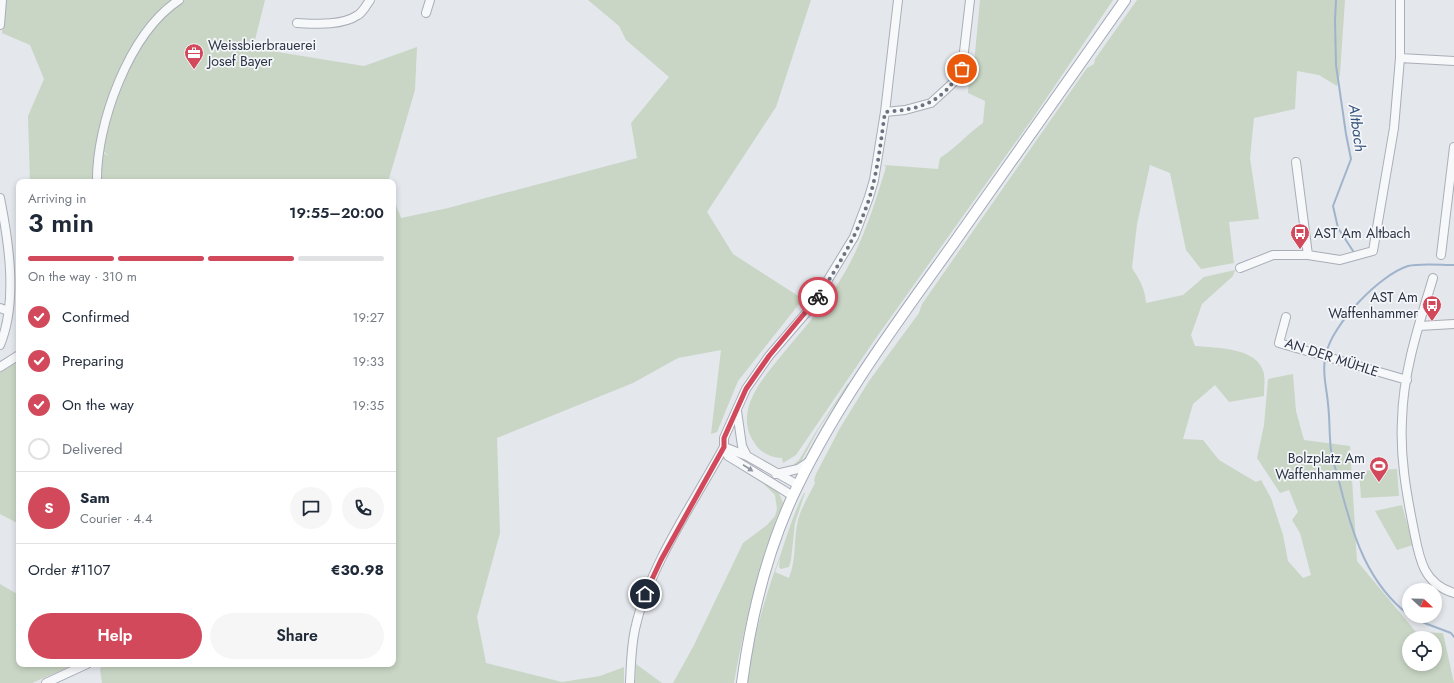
<!DOCTYPE html>
<meta charset="utf-8">
<style>
body{margin:0;font-family:Jost,sans-serif;background:#f6f6f7;color:#1f2937;height:100vh;display:flex;flex-direction:column;font-size:15px;white-space:nowrap}
*{box-sizing:border-box;margin:0}
p{font-size:13px;color:#747a83}
.icon{flex:none;width:22px;height:22px;fill:none;stroke:currentColor;stroke-width:2;stroke-linecap:round;stroke-linejoin:round}
.map{position:relative;flex:1;overflow:hidden}
.panel{position:absolute;left:16px;top:179px;width:380px;height:488px;display:flex;flex-direction:column;background:#fff;border-radius:8px;box-shadow:0 2px 6px #0003}
.panel>*{flex:none}
.needle{width:26px;rotate:112deg}
.controls{position:absolute;left:1402px;top:583px;display:grid;gap:8px}
.controls a{display:grid;place-items:center;width:40px;height:40px;border-radius:50%;background:#fff;box-shadow:0 2px 6px #0003;font-size:20px}
.pin{position:absolute;display:grid;place-items:center;width:34px;height:34px;color:#fff;margin:-17px;border:2px solid #fff;border-radius:50%;box-shadow:0 1px 4px #0007}
.courier{position:absolute;display:grid;place-items:center;width:40px;height:40px;margin:-20px;border:3px solid #d1495b;border-radius:50%;background:#fff;color:#222;box-shadow:0 1px 5px #0007}
.overview em{font-style:normal;font-weight:600}
.overview div{display:flex;flex-direction:column-reverse}
.overview{display:flex;align-items:center;justify-content:space-between;height:68px;padding:0 12px}
h1{font-size:26px;font-weight:600;line-height:30px}
.bar{display:grid;grid-template-columns:repeat(4,1fr);gap:6px 4px;align-content:center;height:48px;padding:0 12px}
.bar i{height:5px;border-radius:3px;background:#e0e1e3}
.bar .active{background:#d1495b}
.bar p{grid-column:span 4}
.line{display:flex;align-items:center;gap:10px;padding:0 12px;border-top:1px solid #e0e1e3}
.line div{flex:1}
.round{display:grid;place-items:center;flex:none;width:42px;height:42px;border-radius:21px;background:#f6f6f7}
ol{padding:0 12px;list-style:none}
li{display:flex;align-items:center;gap:12px;height:44px}
li p{margin-inline-start:auto}
li .icon{padding:4px;border-radius:50%;background:#d1495b;color:#fff;stroke-width:4}
li:last-child{color:#747a83}
li i{width:22px;height:22px;border:2px solid #e0e1e3;border-radius:50%}
.button{display:flex;gap:8px;margin-top:auto;padding:8px 12px}
.button a{flex:1;height:46px;border-radius:24px;background:#d1495b;color:#fff;font-size:16px;font-weight:600;line-height:46px;text-align:center}
.button a+a{background:#f6f6f7;color:#1f2937}
.map>svg:first-child{display:block}
.green{fill:#c9d6c5;fill-rule:evenodd}
.lines{fill:none;stroke-linecap:round;stroke-linejoin:round}
.stream{stroke:#9fb4cc;stroke-width:2}
.minor-casing{stroke:#a9aeb7;stroke-width:10}
.major-casing{stroke:#a3abb8;stroke-width:12}
.minor{stroke:#f7f8fa;stroke-width:8}
.major{stroke:#fff;stroke-width:10}
.oneway{fill:#9196a0}
.done{stroke:#6c737f;stroke-width:4;stroke-dasharray:0 7.2}
.route{stroke:#d1495b;stroke-width:5}
.labels{text-anchor:middle;dominant-baseline:central;stroke-width:3.5;stroke-linejoin:round;paint-order:stroke}
.poi-label{font-size:14px;fill:#2b3445;stroke:#f4f6f9;text-anchor:start}
.street-label{font-size:14px;fill:#2b3445;stroke:#f4f6f9}
.water-label{font-size:15px;font-style:italic;fill:#34527a;stroke:#f4f6f9}
</style>
<div class="map">
<svg width="1454" height="683" viewBox="0 0 1454 683">
<rect width="100%" height="100%" fill="#e4e7ec"/>
<!-- green -->
<path class="green" d="M6,0h169l-44,53 -24,59 -11,70h-66l-2,-66 16,-37 -14,-34 -28,-12z
M184,0h81l-12,48 111,18 53,-19 -2,43 -27,92h-289l1,-31 9,5 -7,-6v-6c17,-54 34,-110 82,-144z
M588,0h223l-35,107 -69,105 26,42 70,45 -65,82 -21,51 -6,2 10,-84 -43,8 -45,25 -136,55 3,95 -23,84 9,46 76,19 38,-6 24,-9v16h-522l-2,-14 3,-5h290v-467l8,21 47,-10 189,-50 -6,-35 38,-46 -43,-37 -7,-14z
M980,0h133l-78,115 -159,223 -80,117 -13,8 -1,-5c-11,0 -23,-6 -28,-16 -6,-8 -9,-21 -6,-32 4,-20 20,-38 33,-54 22,-27 47,-54 64,-84 19,-33 30,-69 41,-105l-2,-2 54,4 2,-11c16,-10 27,-24 43,-35l2,-22 -17,-8 1,-20 5,-9z
M1137,0h208l-5,74 -3,12 -18,-11 -22,-4 -2,38 -41,9 -4,40 9,61 -30,3 5,41 -33,6 -15,-19 -16,-77 -20,-8 -13,59 -5,44c8,12 13,21 14,35l37,-8 21,-18 31,-7 -2,6 -31,28 -11,31 4,11c21,2 64,1 69,28 1,7 0,15 0,22l-35,6 -14,-17 -22,19 -10,35 20,1 16,20 37,22 5,-2 10,18 12,37 5,26 15,17 8,-3 -11,-42 -8,-13 6,-8 -9,-22 -9,3 -23,-35 7,-33 4,-46 25,-5 3,37 8,29 46,6 7,115 59,71 27,1 11,50h-708c7,-42 18,-84 33,-124 8,-23 14,-45 25,-66h1l-10,30 -4,37 -2,7 -8,2 -2,-2 1,-8 -5,13 14,6c8,-21 4,-37 9,-58 3,-12 11,-25 17,-37l-1,-3 2,-6 24,-46 29,-47 50,-68 3,-9 165,-236 7,-4 1,-5zM1409,638h26v26h-26z
M19,359v165l-19,-10v-142z
M848,383l1,1 -31,46 -17,32 -15,7 -7,1 14,-5 6,-5 18,-30z
M1397,469l2,27 -38,2 -2,-27z
M760,480l19,13 4,10c-22,61 -38,116 -49,180h-61l20,-36 50,-104 24,-18 8,-9 2,-7 -2,-14z
M1402,505l11,40 -16,5 -22,-39z
M0,584l19,11v69h57l-44,19h-32z
M636,664l26,19h-27z"/>
<g class="lines">
<!-- stream -->
<path class="stream" d="M1336,0l-1,20 1,45 10,69 5,25 -18,47 5,22 15,23
M1326,354c6,-29 53,-79 82,-88 11,-3 33,-1 46,-1
M1325,359c-3,15 2,30 3,45 2,15 1,31 3,46 2,13 7,26 10,39 12,47 27,95 68,126
M1410,616l17,8 24,9 3,4"/>
<!-- minor casing -->
<g class="minor-casing">
<path id="minor" d="M426,13l4,-13
M297,23c20,1 44,3 61,-8 5,-3 9,-11 12,-15
M0,25l2,-25
M1400,58l54,3
M885,112l20,-2 26,-7 24,-22 7,-12 8,-69
M1296,162l12,93
M97,182c-1,-58 32,-149 82,-182
M0,198c9,45 18,104 0,147
M1441,255l13,-108
M1240,268l33,-13h35l32,5 33,-9 21,-123 6,-70v-58
M1433,278c-14,46 -30,94 -31,142 -2,36 4,71 11,106 6,29 8,57 41,67
M0,308l8,3
M1286,317l-7,26 128,37
M1419,326l35,-2
M0,367l19,-12
M737,411l5,35 5,10
M724,447l23,9 51,29
M776,474l22,-5 12,-8
M793,496l-65,-40 -4,-9v-9l22,-49 23,-33 43,-50 42,-69 15,-40 5,-17 11,-68 13,-112
M46,683l41,-19
M630,683c1,-19 1,-39 6,-58 14,-60 58,-123 88,-178"/>
</g>
<!-- major casing -->
<g class="major-casing">
<path id="major" d="M742,683c9,-67 26,-137 56,-198 42,-86 98,-161 153,-238 58,-82 116,-164 174,-247"/>
</g>
<!-- minor -->
<use href="#minor" class="minor"/>
<!-- major -->
<use href="#major" class="major"/>
</g>
<!-- one-way arrows -->
<defs><path id="oneway-solid" d="M-6-.8H1V-3.2L6.5 0L1 3.2V.8H-6Z"/></defs>
<use class="oneway" href="#oneway-solid" transform="translate(748 468) rotate(33)"/>
<g class="lines">
<!-- done -->
<path class="done" d="M818,297c21,-32 41,-65 52,-101 8,-27 11,-56 15,-84 37,-3 57,-9 77,-43"/>
<!-- route -->
<path class="route" d="M645,594l16,-34 63,-113v-9l22,-49 23,-33 49,-59"/>
</g>
<!-- icons -->
<defs>
<g id="office-pin" transform="scale(1)"><path d="M0 17L-7.5 6A9.5 9.5 0 1 1 7.5 6Z" fill="#d1495b" stroke="#f4f6f9"/><path d="M-6-3h4V-5.5h4V-3h4V5H-6ZM-1-4.5V-3h2v-1.5ZM-6 0V1H6V0Z" fill="#fff"/></g>
<g id="bus-pin" transform="scale(1)"><path d="M0 17L-7.5 6A9.5 9.5 0 1 1 7.5 6Z" fill="#d1495b" stroke="#f4f6f9"/><path d="M-5-6H5V4H4V6H2V4H-2V6H-4V4H-5ZM-3.5-4V0h7V-4ZM-3.5 1.2v1.5H-2V1.2ZM2 1.2v1.5H3.5V1.2Z" fill="#fff"/></g>
<g id="stadium-pin" transform="scale(1)"><path d="M0 17L-7.5 6A9.5 9.5 0 1 1 7.5 6Z" fill="#d1495b" stroke="#f4f6f9"/><path d="M0-5a6.5 5 0 1 0 0 10a6.5 5 0 1 0 0-10ZM-3.5-1.8h7v3.6h-7Z" fill="#fff"/></g>
</defs>
<g fill-rule="evenodd">
<use href="#office-pin" x="194" y="53"/>
<use href="#bus-pin" x="1300" y="233"/>
<use href="#bus-pin" x="1432" y="305"/>
<use href="#stadium-pin" x="1379" y="466"/>
</g>
<g class="labels">
<!-- poi labels -->
<g class="poi-label">
<text x="208" y="45">Weissbierbrauerei<tspan x="208" dy="16">Josef Bayer</tspan></text>
<text x="1314" y="233">AST Am Altbach</text>
<text x="1418" y="297" text-anchor="end">AST Am<tspan x="1418" dy="16">Waffenhammer</tspan></text>
<text x="1365" y="458" text-anchor="end">Bolzplatz Am<tspan x="1365" dy="16">Waffenhammer</tspan></text>
</g>
<!-- street labels -->
<g class="street-label">
<text transform="translate(1332 357) rotate(18)">AN DER MÜHLE</text>
</g>
<!-- water labels -->
<g class="water-label">
<text transform="translate(1357 128) rotate(82)">Altbach</text>
</g>
</g>
</svg>
<div class="controls">
<a><svg class="needle" viewBox="-14 -14 28 28"><path d="M0-13l5 13h-10z" fill="#e53935"/><path d="M0 13l5-13h-10z" fill="#747a83"/></svg></a>
<a><svg class="icon" aria-label="locate" viewBox="0 0 24 24"><circle cx="12" cy="12" r="6"/><path d="M12 2v4M12 18v4M2 12h4M18 12h4"/></svg></a>
</div>
<div class="pin" style="left:962px;top:69px;background:#ea580c"><svg class="icon" aria-label="bag" viewBox="0 0 24 24"><path d="M5 8h14l-1 12H6zM9 8a3 3 0 0 1 6 0"/></svg></div>
<div class="pin" style="left:645px;top:594px;background:#1f2937"><svg class="icon" aria-label="home" viewBox="0 0 24 24"><path d="M3 11l9-7 9 7M6 9v11h12V9"/></svg></div>
<div class="courier" style="left:818px;top:297px"><svg class="icon" aria-label="bike" viewBox="0 0 24 24"><circle cx="6" cy="16" r="4"/><circle cx="18" cy="16" r="4"/><path d="M6 16l4-8h5l3 8M10 8l3 8H6M13 5h3"/></svg></div>
<section class="panel">
<div class="overview"><div><h1>3 min</h1><p>Arriving in</p></div><em>19:55–20:00</em></div>
<div class="bar"><i class="active"></i><i class="active"></i><i class="active"></i><i></i><p>On the way · 310 m</p></div>
<ol>
<li><svg class="icon" aria-label="check" viewBox="0 0 24 24"><path d="M5 12l5 5 9-10"/></svg>Confirmed<p>19:27</p></li>
<li><svg class="icon" aria-label="check" viewBox="0 0 24 24"><path d="M5 12l5 5 9-10"/></svg>Preparing<p>19:33</p></li>
<li><svg class="icon" aria-label="check" viewBox="0 0 24 24"><path d="M5 12l5 5 9-10"/></svg>On the way<p>19:35</p></li>
<li><i></i>Delivered</li>
</ol>
<div class="line" style="height:72px"><b class="round" style="background:#d1495b;color:#fff">S</b><div><b>Sam</b><p>Courier · 4.4</p></div><a class="round"><svg class="icon" aria-label="chat" viewBox="0 0 24 24"><path d="M4 5h16v11H9l-5 4z"/></svg></a><a class="round"><svg class="icon" aria-label="phone" viewBox="0 0 24 24"><path d="M5 4h4l2 5-3 2q2 4 5 5l2-3 5 2v4C11 20 4 13 5 4z"/></svg></a></div>
<div class="line" style="height:52px"><div>Order #1107</div><b>€30.98</b></div>
<div class="button"><a>Help</a><a>Share</a></div>
</section>
</div>
